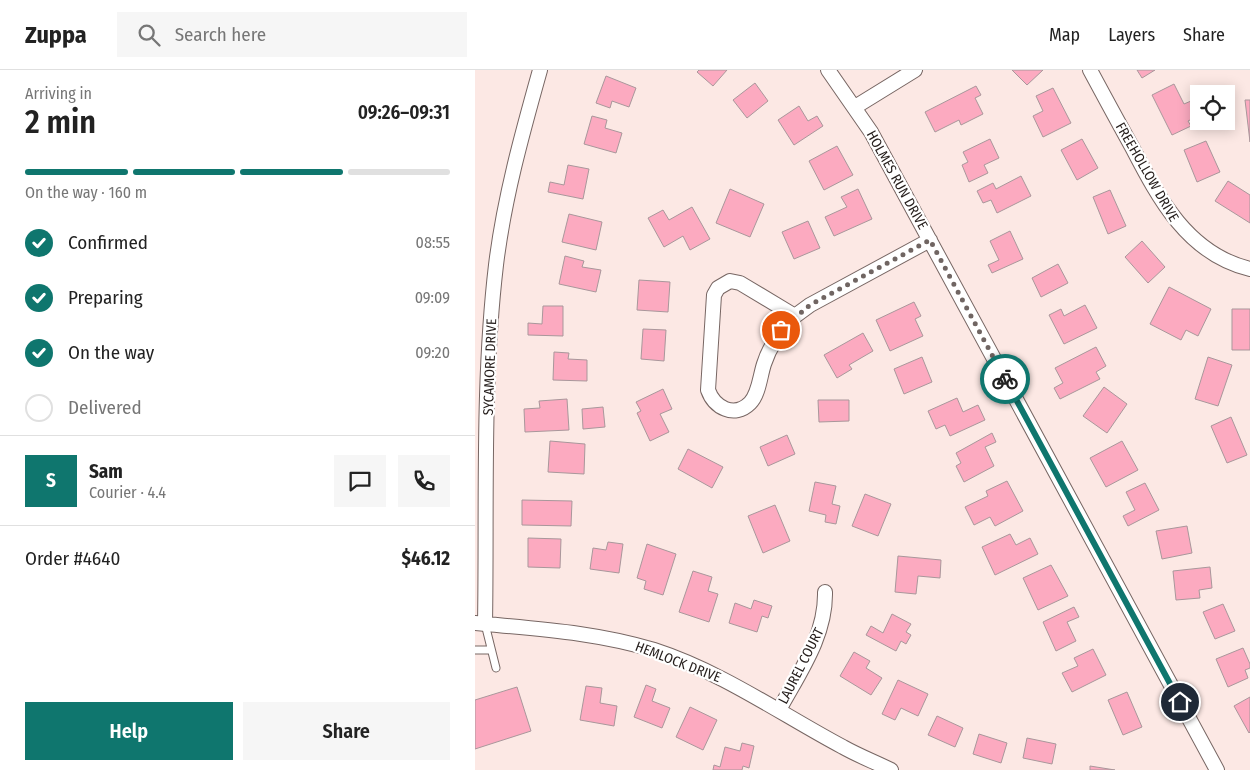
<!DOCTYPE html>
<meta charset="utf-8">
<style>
body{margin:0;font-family:"Fira Sans Condensed",sans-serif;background:#f6f6f6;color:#222;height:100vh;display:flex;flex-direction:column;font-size:19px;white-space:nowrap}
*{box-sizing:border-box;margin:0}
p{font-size:16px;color:#767676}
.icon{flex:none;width:28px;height:28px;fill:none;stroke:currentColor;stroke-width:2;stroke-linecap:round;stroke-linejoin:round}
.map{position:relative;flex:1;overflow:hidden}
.drawer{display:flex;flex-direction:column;background:#fff;width:475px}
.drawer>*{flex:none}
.tools{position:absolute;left:715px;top:15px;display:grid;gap:10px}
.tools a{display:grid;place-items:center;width:45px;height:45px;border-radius:0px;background:#fff;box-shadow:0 2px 12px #0003;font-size:25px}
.pin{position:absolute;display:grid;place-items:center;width:42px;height:42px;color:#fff;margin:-21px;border:2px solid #fff;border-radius:50%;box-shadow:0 1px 5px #0007}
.courier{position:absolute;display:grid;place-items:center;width:50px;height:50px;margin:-25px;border:4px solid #0f766e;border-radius:50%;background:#fff;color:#222;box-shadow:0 1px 6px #0007}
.headline em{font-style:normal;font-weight:600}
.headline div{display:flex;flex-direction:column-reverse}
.headline{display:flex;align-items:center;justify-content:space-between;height:85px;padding:0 25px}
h1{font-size:32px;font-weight:600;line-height:38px}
.bar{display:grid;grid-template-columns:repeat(4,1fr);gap:8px 5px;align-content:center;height:60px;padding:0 25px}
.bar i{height:6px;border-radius:4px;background:#e0e0e0}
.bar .active{background:#0f766e}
.bar p{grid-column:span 4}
.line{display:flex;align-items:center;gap:12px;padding:0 25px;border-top:1px solid #e0e0e0}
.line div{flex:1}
.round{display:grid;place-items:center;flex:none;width:52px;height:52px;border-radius:0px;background:#f6f6f6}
ol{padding:0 25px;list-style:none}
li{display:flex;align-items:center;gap:15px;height:55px}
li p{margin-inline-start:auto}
li .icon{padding:5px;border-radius:50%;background:#0f766e;color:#fff;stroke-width:4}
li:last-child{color:#767676}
li i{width:28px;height:28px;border:2px solid #e0e0e0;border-radius:50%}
.primary-button{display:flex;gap:10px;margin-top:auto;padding:10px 25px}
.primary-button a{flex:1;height:58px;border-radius:0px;background:#0f766e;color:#fff;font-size:20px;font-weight:600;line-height:58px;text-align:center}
.primary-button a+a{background:#f6f6f6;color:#222}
header{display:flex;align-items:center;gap:30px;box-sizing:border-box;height:70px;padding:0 25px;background:#fff;border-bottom:1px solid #e0e0e0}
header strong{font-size:24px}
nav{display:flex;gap:28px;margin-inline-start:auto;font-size:18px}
.search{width:350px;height:45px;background:#f6f6f6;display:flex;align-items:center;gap:12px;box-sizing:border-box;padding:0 18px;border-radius:0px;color:#767676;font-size:19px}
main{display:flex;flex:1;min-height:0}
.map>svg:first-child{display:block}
.building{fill:#fcaac0;stroke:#a9979b}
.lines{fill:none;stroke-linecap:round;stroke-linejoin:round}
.service-casing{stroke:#776663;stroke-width:9}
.minor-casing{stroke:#776663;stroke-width:16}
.service{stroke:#fff;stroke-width:7}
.minor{stroke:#fff;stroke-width:14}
.done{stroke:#706562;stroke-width:5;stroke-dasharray:0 9}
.route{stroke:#0f766e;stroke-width:6}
.labels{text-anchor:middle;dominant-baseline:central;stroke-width:4.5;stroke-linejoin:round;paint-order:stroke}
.street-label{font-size:14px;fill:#251e1c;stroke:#fff}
</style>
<header>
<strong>Zuppa</strong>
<div class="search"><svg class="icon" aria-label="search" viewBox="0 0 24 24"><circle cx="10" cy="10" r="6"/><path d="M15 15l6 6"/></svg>Search here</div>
<nav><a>Map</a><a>Layers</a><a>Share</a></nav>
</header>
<main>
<section class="drawer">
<div class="headline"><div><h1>2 min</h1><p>Arriving in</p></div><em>09:26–09:31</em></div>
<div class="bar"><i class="active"></i><i class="active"></i><i class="active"></i><i></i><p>On the way · 160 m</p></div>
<ol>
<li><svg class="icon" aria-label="check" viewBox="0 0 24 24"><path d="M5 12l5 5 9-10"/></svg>Confirmed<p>08:55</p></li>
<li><svg class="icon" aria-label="check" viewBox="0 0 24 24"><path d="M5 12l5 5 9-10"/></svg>Preparing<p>09:09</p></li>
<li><svg class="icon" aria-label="check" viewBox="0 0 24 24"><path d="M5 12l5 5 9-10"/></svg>On the way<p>09:20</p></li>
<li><i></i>Delivered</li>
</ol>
<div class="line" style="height:90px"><b class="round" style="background:#0f766e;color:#fff">S</b><div><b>Sam</b><p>Courier · 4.4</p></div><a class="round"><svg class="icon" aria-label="chat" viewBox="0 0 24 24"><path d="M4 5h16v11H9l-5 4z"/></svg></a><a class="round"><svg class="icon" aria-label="phone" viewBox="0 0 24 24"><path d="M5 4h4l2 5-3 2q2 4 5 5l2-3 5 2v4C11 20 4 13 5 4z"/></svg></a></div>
<div class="line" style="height:65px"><div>Order #4640</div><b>$46.12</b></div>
<div class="primary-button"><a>Help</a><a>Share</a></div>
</section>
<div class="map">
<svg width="775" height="700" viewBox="0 0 775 700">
<rect width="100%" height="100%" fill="#fce8e4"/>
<!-- building -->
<path class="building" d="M224,0h28l-14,16 -16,-14z
M537,0h31l-16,15z
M662,0h18l-13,8z
M131,6l30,12 -7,19 -17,-6 -2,7 -14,-5z
M280,13l13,18 -21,17 -14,-18z
M699,14l10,20 7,-3 7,15 -10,5 3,5 -19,9 -20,-40z
M501,16l5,9 -6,3 8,16 -22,11 -2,-5 -24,12 -10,-20z
M578,18l18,35 -28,14 -10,-21 10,-5 -7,-15z
M770,30h5v42z
M324,36l9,15 9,-5 6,10 -29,19 -16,-25z
M117,46l15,4 -2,8 17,5 -6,20 -32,-9z
M515,69l9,19 -15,7 4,8 -19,9 -7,-17 6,-3 -5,-10z
M607,69l16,29 -21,12 -16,-30z
M731,71l14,31 -23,10 -13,-32z
M362,76l16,29 -29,15 -15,-29z
M93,95l21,4 -6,30 -35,-7 2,-10 14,3z
M546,106l10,20 -34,17 -6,-13 -8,3 -6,-12 16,-8 3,6z
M753,111l22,14v28l-35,-22z
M255,119l34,15 -14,33 -34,-14z
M383,119l14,30 -38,17 -9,-19 22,-10 -6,-10z
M635,120l16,36 -18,8 -15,-37z
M217,137l18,32 -20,11 -7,-14 -19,11 -16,-29 15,-8 6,10z
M94,144l33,8 -6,28 -34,-8z
M333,151l12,27 -26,11 -12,-27z
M535,161l13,28 -31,14 -4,-8 11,-5 -9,-19z
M667,171l23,26 -17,16 -23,-26z
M90,186l19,5 -2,6 19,3 -5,22 -37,-8z
M583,194l10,19 -27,14 -9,-19z
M164,210l31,2 -2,30 -31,-2z
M694,217l42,22 -13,27 -12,-6 -5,10 -31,-16z
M439,232l7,14 -6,3 8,17 -33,15 -14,-31z
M610,235l12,23 -33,16 -15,-29 12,-6 3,7z
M68,236h20v30l-35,-1v-12l14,1z
M757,239h18v41h-18z
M168,259l23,1 -2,31 -23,-2z
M388,263l10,18 -24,14 3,4 -15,9 -13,-23z
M621,277l10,19 -10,6 4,7 -40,20 -6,-11 9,-5 -8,-15z
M79,282l15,1 -1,6 19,1v21l-34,-1z
M447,287l10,25 -28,12 -10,-25z
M733,287l24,8 -14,41 -23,-7z
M629,317l23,17 -20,29 -24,-17z
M188,319l9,20 -12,5 9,18 -19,9 -13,-28 4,-2 -5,-9z
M482,328l6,14 15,-7 7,15 -35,16 -5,-11 -9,4 -8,-18z
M92,329l2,31 -44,2 -1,-23 16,-1 -1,-7z
M343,330h31v21l-30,1z
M128,337l2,20 -22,2 -1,-20z
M756,347l16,38 -20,8 -16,-37z
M517,363l4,9 -11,5 9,19 -30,16 -8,-16 5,-3 -5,-10z
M312,365l8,19 -27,12 -8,-19z
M75,371l35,3 -1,30 -36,-2z
M647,371l16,29 -32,17 -16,-29z
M213,379l35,18 -11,21 -34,-19z
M532,411l16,30 -28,15 -5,-9 -16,8 -9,-18 23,-11 -2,-5z
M340,412l21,4 -4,18 8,2 -4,18 -11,-2 1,-7 -17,-4z
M670,413l14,27 -31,16 -5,-10 12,-6 -9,-18z
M390,424l26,10 -13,32 -26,-10z
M47,430l50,1 -1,25 -49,-1z
M300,435l15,36 -27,12 -15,-37z
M712,456l5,27 -30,6 -6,-28z
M535,464l6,11 14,-7 8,16 -43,21 -13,-28z
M53,468l33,1 -1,29 -32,-1z
M133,472l15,2 -4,29 -29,-4 3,-21 13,2z
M172,474l29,10 -13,41 -19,-6 2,-8 -9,-3z
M423,486l43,4 -1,18 -22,-2 -2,18 -21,-2z
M576,495l17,31 -30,14 -15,-32z
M735,497l2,21 -13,2 1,8 -24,2 -3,-29z
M218,501l19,6 -4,14 10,3 -9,28 -30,-10z
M279,530l18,6 -4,12 -6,-2 -5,16 -28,-9 6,-20 16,6z
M748,534l12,27 -20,8 -12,-27z
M599,537l5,10 -12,5 9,19 -20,10 -13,-29z
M417,544l19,10 -5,8 5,3 -5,9 -5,-3 -5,10 -30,-16 5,-9 12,7z
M768,578l7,16v4l-5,2 3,8 -20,9 -12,-28z
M618,579l13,26 -34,17 -10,-19 16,-7 -4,-8z
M379,582l16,9 -4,7 16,10 -11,17 -31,-19z
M423,610l30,14 -10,22 -17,-8 -6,12 -13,-6z
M171,615l10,4 -4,12 18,7 -8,20 -28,-11z
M111,616l16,2 -2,15 17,3 -3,20 -34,-6z
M42,617l14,44 -56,18v-49z
M652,622l15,35 -19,8 -15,-35z
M775,627v35l-1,1 -15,-27z
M215,637l27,13 -14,30 -27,-13z
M462,646l26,12 -8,19 -27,-12z
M504,664l28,9 -6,20 -28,-9z
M552,668l29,6 -4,20 -29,-6z
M267,673l12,3 -5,22 -6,-2 -1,4h-29l1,-5 6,2 5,-20 15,4z
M615,696l25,4h-25z"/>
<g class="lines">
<!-- service casing -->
<g class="service-casing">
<path id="service" d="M10,554l11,44
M0,580h16"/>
</g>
<!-- minor casing -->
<g class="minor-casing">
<path id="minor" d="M353,0l43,62 346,638
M615,0c14,26 28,52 42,77 27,52 56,107 118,122
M380,37l60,-37
M255,211l10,2 55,33c-14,14 -25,29 -31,48 -4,12 -5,30 -14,39 -16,16 -36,4 -42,-13l6,-95 4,-7z
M320,246l15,-11 120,-65
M0,553c61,6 120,9 179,27 68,22 127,64 189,97 16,9 32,15 48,23
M10,554c2,-119 -3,-240 11,-359 8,-66 26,-131 44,-195
M304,640c20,-37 47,-74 46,-118"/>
</g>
<!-- service -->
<use href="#service" class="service"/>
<!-- minor -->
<use href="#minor" class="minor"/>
</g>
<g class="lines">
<!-- done -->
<path class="done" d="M306,260l29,-25 120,-65 75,139"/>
<!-- route -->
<path class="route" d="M530,309l175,323"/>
</g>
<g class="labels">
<!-- street labels -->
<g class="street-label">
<text transform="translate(672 102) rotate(60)">FREEHOLLOW DRIVE</text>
<text transform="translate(422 110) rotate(61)">HOLMES RUN DRIVE</text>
<text transform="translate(15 297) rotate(-88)">SYCAMORE DRIVE</text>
<text transform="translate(203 592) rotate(21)">HEMLOCK DRIVE</text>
<text transform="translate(326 596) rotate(-63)">LAUREL COURT</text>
</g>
</g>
</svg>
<div class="tools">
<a><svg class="icon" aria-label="locate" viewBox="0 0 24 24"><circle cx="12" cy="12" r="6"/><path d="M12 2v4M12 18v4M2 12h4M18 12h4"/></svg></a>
</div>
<div class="pin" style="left:306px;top:260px;background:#ea580c"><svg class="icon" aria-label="bag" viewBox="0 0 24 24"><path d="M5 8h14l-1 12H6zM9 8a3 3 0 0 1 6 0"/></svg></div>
<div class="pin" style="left:705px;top:632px;background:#1f2937"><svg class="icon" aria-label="home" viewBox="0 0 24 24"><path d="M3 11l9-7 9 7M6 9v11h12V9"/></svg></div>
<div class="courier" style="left:530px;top:309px"><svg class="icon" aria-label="bike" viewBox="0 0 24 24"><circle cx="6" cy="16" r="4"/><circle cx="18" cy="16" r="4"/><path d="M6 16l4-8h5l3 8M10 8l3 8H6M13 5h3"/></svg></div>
</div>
</main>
